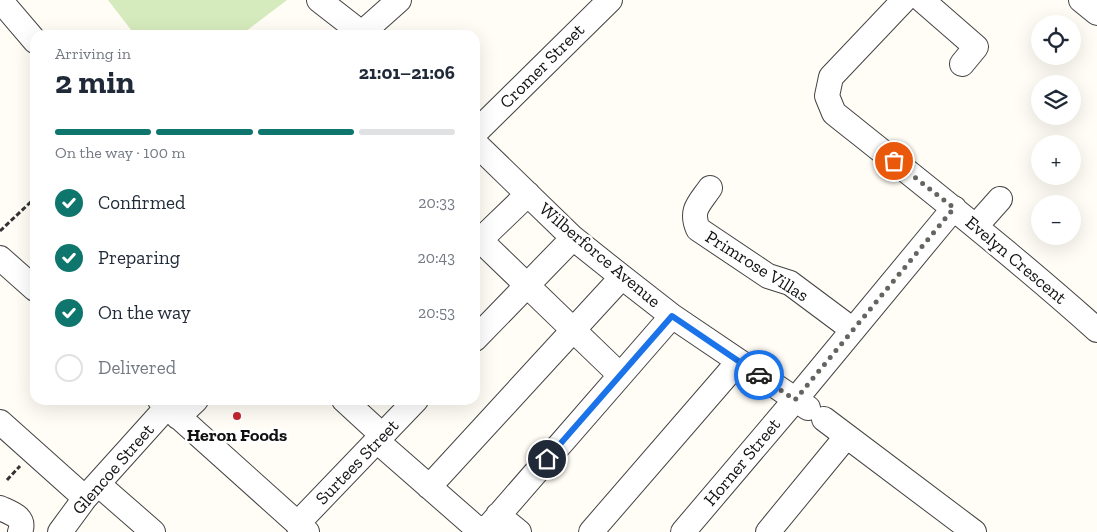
<!DOCTYPE html>
<meta charset="utf-8">
<style>
body{margin:0;font-family:"Zilla Slab",serif;background:#f6f6f7;color:#1f2937;height:100vh;display:flex;flex-direction:column;font-size:19px;white-space:nowrap}
*{box-sizing:border-box;margin:0}
p{font-size:16px;color:#747a83}
.icon{flex:none;width:28px;height:28px;fill:none;stroke:currentColor;stroke-width:2;stroke-linecap:round;stroke-linejoin:round}
.map{position:relative;flex:1;overflow:hidden}
.drawer{position:absolute;left:30px;top:30px;width:450px;height:375px;display:flex;flex-direction:column;background:#fff;border-radius:15px;box-shadow:0 5px 20px #0002}
.drawer>*{flex:none}
.tools{position:absolute;left:1031px;top:15px;display:grid;gap:10px}
.tools a{display:grid;place-items:center;width:50px;height:50px;border-radius:50%;background:#fff;box-shadow:0 5px 20px #0002;font-size:25px}
.pin{position:absolute;display:grid;place-items:center;width:42px;height:42px;color:#fff;margin:-21px;border:2px solid #fff;border-radius:50%;box-shadow:0 1px 5px #0007}
.courier{position:absolute;display:grid;place-items:center;width:50px;height:50px;margin:-25px;border:4px solid #1a73e8;border-radius:50%;background:#fff;color:#222;box-shadow:0 1px 6px #0007}
.summary em{font-style:normal;font-weight:700}
.summary div{display:flex;flex-direction:column-reverse}
.summary{display:flex;align-items:center;justify-content:space-between;height:85px;padding:0 25px}
h1{font-size:32px;font-weight:700;line-height:38px}
.bar{display:grid;grid-template-columns:repeat(4,1fr);gap:8px 5px;align-content:center;height:60px;padding:0 25px}
.bar i{height:6px;border-radius:4px;background:#e0e1e3}
.bar .selected{background:#0f766e}
.bar p{grid-column:span 4}
ol{padding:0 25px;list-style:none}
li{display:flex;align-items:center;gap:15px;height:55px}
li p{margin-inline-start:auto}
li .icon{padding:5px;border-radius:50%;background:#0f766e;color:#fff;stroke-width:4}
li:last-child{color:#747a83}
li i{width:28px;height:28px;border:2px solid #e0e1e3;border-radius:50%}
.map>svg:first-child{display:block}
.green{fill:#d5ebbd}
.lines{fill:none;stroke-linecap:round;stroke-linejoin:round}
.minor-casing{stroke:#444;stroke-width:26}
.path{stroke:#333;stroke-width:3;stroke-dasharray:5 2.5;stroke-linecap:butt}
.minor{stroke:#fff;stroke-width:24}
.done{stroke:#646461;stroke-width:5;stroke-dasharray:0 9}
.route{stroke:#1a73e8;stroke-width:6}
.poi-dot{fill:#c4262e;stroke:#fff;stroke-width:2}
.labels{text-anchor:middle;dominant-baseline:central;stroke-width:5;stroke-linejoin:round;paint-order:stroke}
.street-label{font-size:18px;fill:#111;stroke:#fff}
.poi-label{font-size:18px;font-weight:bold;fill:#111;stroke:#fff}
</style>
<div class="map">
<svg width="1097" height="532" viewBox="0 0 1097 532">
<rect width="100%" height="100%" fill="#fffdf5"/>
<!-- green -->
<path class="green" d="M108,0h179l-46,35h-106z"/>
<g class="lines">
<!-- minor casing -->
<g class="minor-casing">
<path id="minor" d="M0,0l35,41
M319,0l45,35
M904,0l-73,77 -4,19 7,17c89,71 178,141 263,217
M922,0l54,47 -14,17
M1081,0l16,13
M362,33l37,-33
M475,133l135,-133
M475,143l98,95 49,39 50,39 136,92
M710,188c-11,16 -20,22 -12,41l70,47 22,7 63,47
M976,226l24,-27
M480,240l140,135
M475,245l53,-51
M0,258l35,31
M475,339l98,-101
M160,400l147,132
M344,400l38,35
M178,417l18,-17
M824,419l150,113
M0,422l85,76
M377,441l104,91
M98,484l55,48
M429,487l193,-210
M0,508c11,5 26,9 20,24
M498,515l21,17
M297,524l119,-124
M60,532l25,-34 82,-91
M484,532l188,-216
M591,532l148,-171
M683,532l112,-132 159,-192
M768,532l78,-95"/>
</g>
<!-- path -->
<path class="path" d="M0,231l35,-33
M7,480l13,-14"/>
<!-- minor -->
<use href="#minor" class="minor"/>
</g>
<g class="lines">
<!-- done -->
<path class="done" d="M759,375l36,25 159,-192 -60,-47"/>
<!-- route -->
<path class="route" d="M547,459l125,-143 87,59"/>
</g>
<!-- markers -->
<circle class="poi-dot" cx="237" cy="416" r="5"/>
<g class="labels">
<!-- street labels -->
<g class="street-label">
<text transform="translate(542 66) rotate(-45)">Cromer Street</text>
<text transform="translate(600 255) rotate(40)">Wilberforce Avenue</text>
<text transform="translate(1016 260) rotate(40)">Evelyn Crescent</text>
<text transform="translate(757 266) rotate(32)">Primrose Villas</text>
<text transform="translate(357 462) rotate(-46)">Surtees Street</text>
<text transform="translate(742 462) rotate(-50)">Horner Street</text>
<text transform="translate(113 469) rotate(-49)">Glencoe Street</text>
</g>
<!-- poi labels -->
<g class="poi-label">
<text x="237" y="435">Heron Foods</text>
</g>
</g>
</svg>
<div class="tools">
<a><svg class="icon" aria-label="locate" viewBox="0 0 24 24"><circle cx="12" cy="12" r="6"/><path d="M12 2v4M12 18v4M2 12h4M18 12h4"/></svg></a>
<a><svg class="icon" aria-label="layers" viewBox="0 0 24 24"><path d="M12 4l9 5-9 5-9-5zM3 14l9 5 9-5"/></svg></a>
<a>+</a>
<a>−</a>
</div>
<div class="pin" style="left:894px;top:161px;background:#ea580c"><svg class="icon" aria-label="bag" viewBox="0 0 24 24"><path d="M5 8h14l-1 12H6zM9 8a3 3 0 0 1 6 0"/></svg></div>
<div class="pin" style="left:547px;top:459px;background:#1f2937"><svg class="icon" aria-label="home" viewBox="0 0 24 24"><path d="M3 11l9-7 9 7M6 9v11h12V9"/></svg></div>
<div class="courier" style="left:759px;top:375px"><svg class="icon" aria-label="car" viewBox="0 0 24 24"><path d="M5 17H2v-5l4-1 3-4h7l3 4 3 1v5h-3M9 17h6M6 11h13"/><circle cx="7" cy="17" r="2"/><circle cx="17" cy="17" r="2"/></svg></div>
<section class="drawer">
<div class="summary"><div><h1>2 min</h1><p>Arriving in</p></div><em>21:01–21:06</em></div>
<div class="bar"><i class="selected"></i><i class="selected"></i><i class="selected"></i><i></i><p>On the way · 100 m</p></div>
<ol>
<li><svg class="icon" aria-label="check" viewBox="0 0 24 24"><path d="M5 12l5 5 9-10"/></svg>Confirmed<p>20:33</p></li>
<li><svg class="icon" aria-label="check" viewBox="0 0 24 24"><path d="M5 12l5 5 9-10"/></svg>Preparing<p>20:43</p></li>
<li><svg class="icon" aria-label="check" viewBox="0 0 24 24"><path d="M5 12l5 5 9-10"/></svg>On the way<p>20:53</p></li>
<li><i></i>Delivered</li>
</ol>
</section>
</div>
